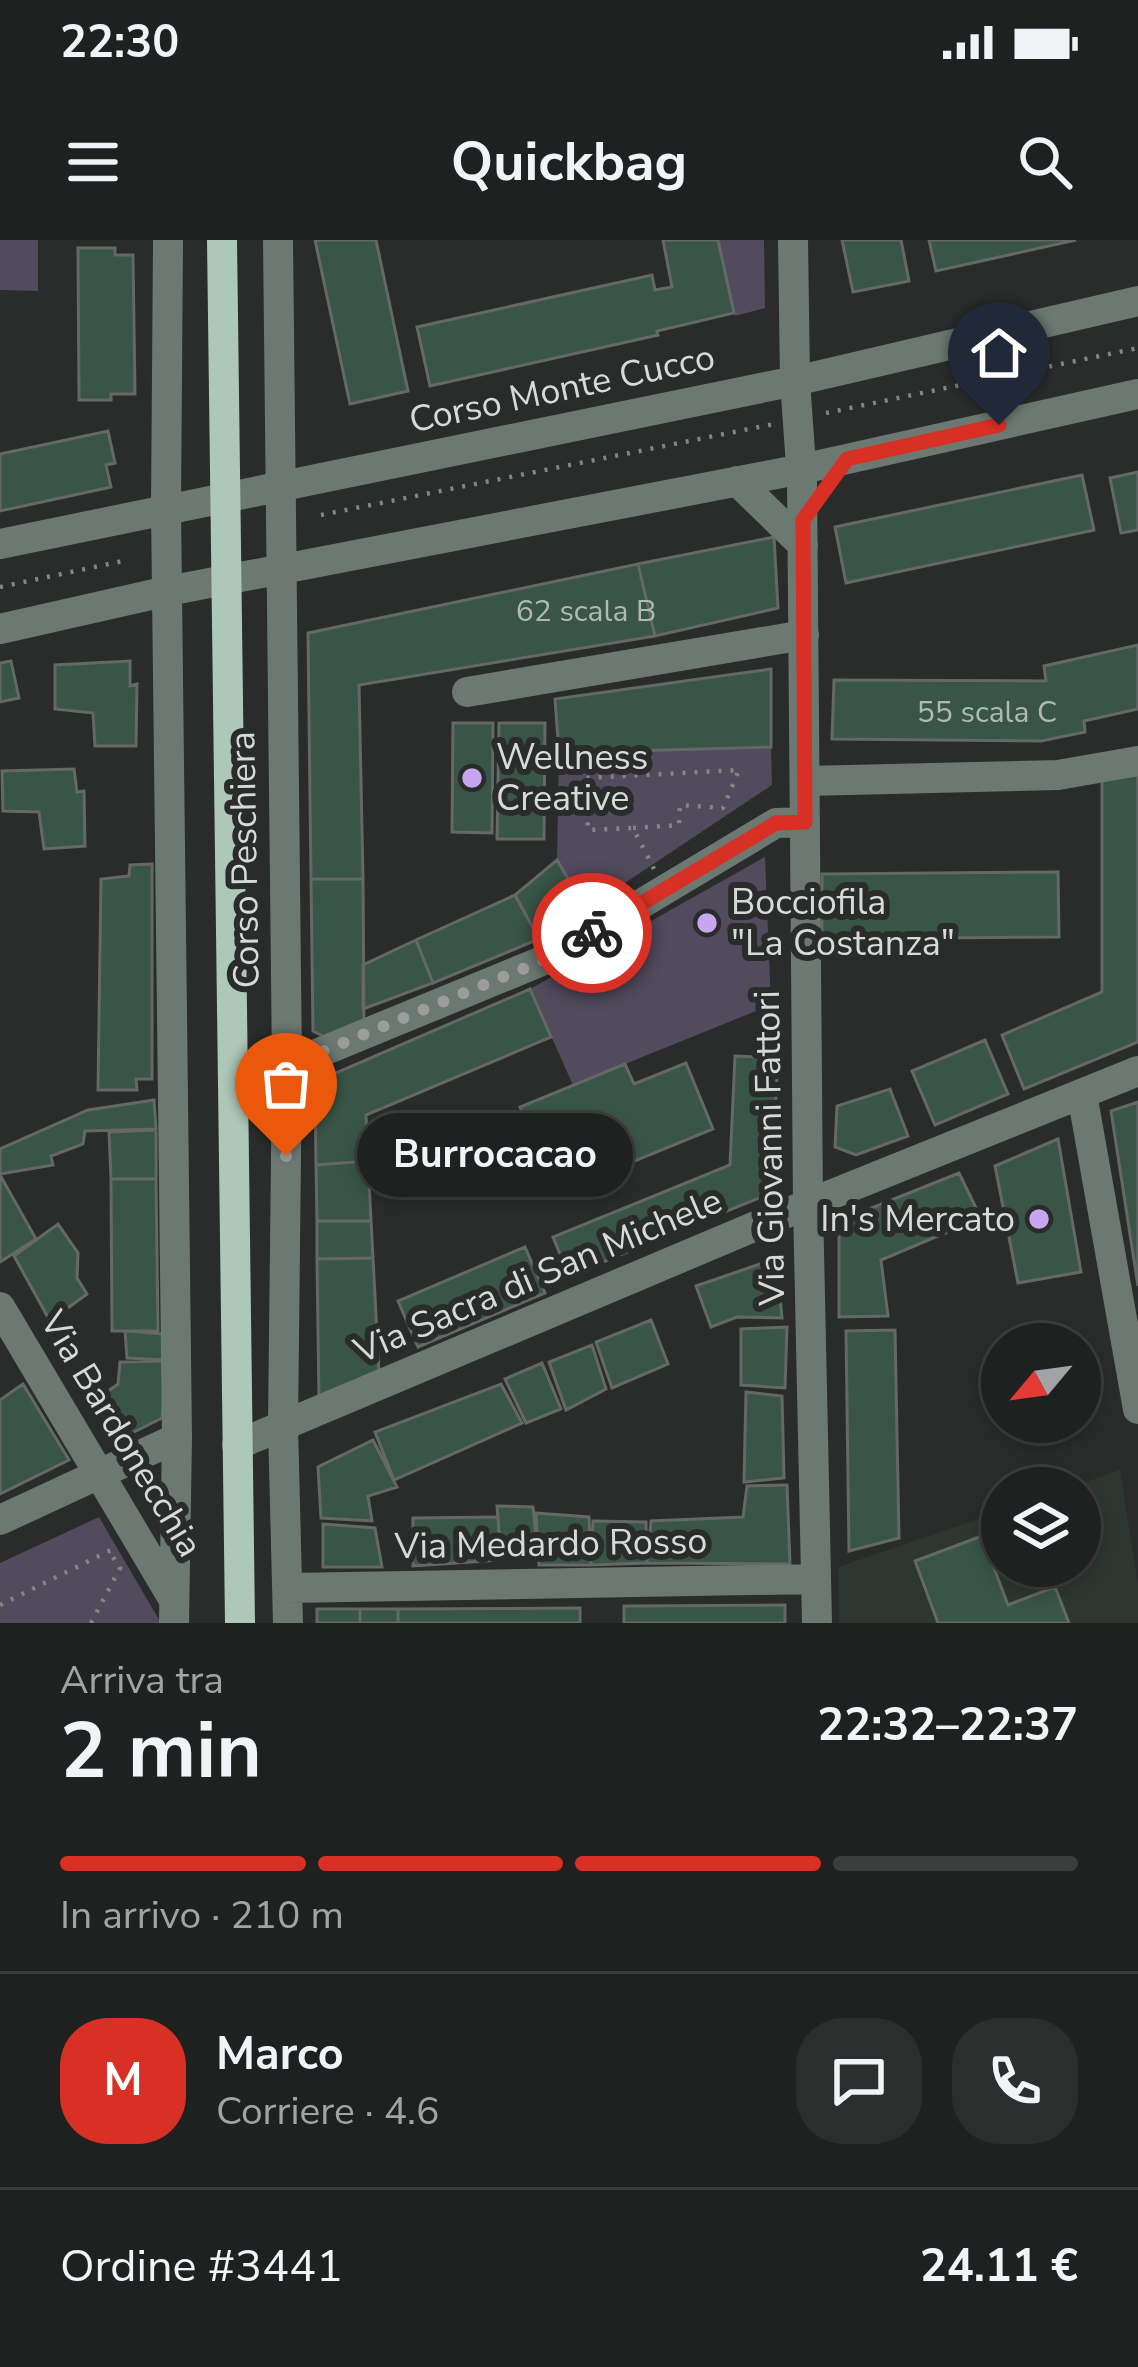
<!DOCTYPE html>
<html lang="it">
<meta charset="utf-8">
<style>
body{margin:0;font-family:"Nunito Sans",sans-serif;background:#2c2e2d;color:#f1f3f6;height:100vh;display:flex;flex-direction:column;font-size:45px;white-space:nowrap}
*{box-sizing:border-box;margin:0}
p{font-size:39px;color:#a1a3a5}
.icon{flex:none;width:66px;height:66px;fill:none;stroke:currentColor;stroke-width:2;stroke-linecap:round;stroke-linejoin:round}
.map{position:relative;height:1383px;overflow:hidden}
.sheet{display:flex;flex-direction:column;background:#1f2120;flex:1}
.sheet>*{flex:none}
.needle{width:78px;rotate:241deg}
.fabs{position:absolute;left:981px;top:1083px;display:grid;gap:24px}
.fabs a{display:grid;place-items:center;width:120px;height:120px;border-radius:50%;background:#1f2120;box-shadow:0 6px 18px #0003,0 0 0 3px #3c3e3e;font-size:60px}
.pin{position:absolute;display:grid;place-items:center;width:102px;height:102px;color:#fff;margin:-123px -51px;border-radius:50% 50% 50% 0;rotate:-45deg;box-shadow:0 0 12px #0007}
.pin .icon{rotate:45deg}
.courier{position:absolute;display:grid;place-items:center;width:120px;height:120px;margin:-60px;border:9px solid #d93025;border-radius:50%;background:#fff;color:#222;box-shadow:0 3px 15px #0007}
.bubble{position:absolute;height:84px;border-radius:42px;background:#1f2120;box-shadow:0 6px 18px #0003,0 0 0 3px #3c3e3e;font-size:39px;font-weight:700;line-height:84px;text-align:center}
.summary em{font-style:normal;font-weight:700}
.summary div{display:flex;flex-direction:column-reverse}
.summary{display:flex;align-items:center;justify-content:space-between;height:204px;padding:0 60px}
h1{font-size:78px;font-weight:700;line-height:90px}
.bar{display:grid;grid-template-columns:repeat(4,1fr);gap:18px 12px;align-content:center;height:144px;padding:0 60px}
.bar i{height:15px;border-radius:9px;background:#3c3e3e}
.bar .active{background:#d93025}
.bar p{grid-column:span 4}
.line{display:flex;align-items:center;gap:30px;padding:0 60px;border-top:3px solid #3c3e3e}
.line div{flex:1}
.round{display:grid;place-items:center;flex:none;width:126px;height:126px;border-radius:48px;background:#2c2e2d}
.status{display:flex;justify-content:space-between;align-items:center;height:84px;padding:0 60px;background:#1f2120;direction:ltr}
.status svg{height:33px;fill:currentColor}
header{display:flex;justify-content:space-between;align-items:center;height:156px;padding:0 60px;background:#1f2120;font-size:54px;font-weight:700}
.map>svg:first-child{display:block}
.built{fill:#2d3631}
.green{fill:#524a5d}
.building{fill:#395547;stroke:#646866;stroke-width:3}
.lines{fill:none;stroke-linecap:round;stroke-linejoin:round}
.path{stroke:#838684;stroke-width:4.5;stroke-dasharray:3 9;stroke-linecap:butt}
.minor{stroke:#6c7972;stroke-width:30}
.major{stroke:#adc7b9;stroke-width:30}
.done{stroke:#9b9d9c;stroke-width:12;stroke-dasharray:0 21.6}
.route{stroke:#d93025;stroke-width:15}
.poi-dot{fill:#c7a6ef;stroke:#292c2a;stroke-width:4.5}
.labels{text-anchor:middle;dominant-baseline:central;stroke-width:12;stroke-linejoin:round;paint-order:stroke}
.number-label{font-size:30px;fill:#b0b9b4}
.street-label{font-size:36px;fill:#d8dad9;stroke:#292c2a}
.poi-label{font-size:36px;fill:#d8dad9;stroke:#292c2a;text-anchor:start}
</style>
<div class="status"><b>22:30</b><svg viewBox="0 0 49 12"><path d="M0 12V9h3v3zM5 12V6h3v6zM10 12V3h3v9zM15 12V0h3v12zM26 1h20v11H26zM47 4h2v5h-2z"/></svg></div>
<header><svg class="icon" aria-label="menu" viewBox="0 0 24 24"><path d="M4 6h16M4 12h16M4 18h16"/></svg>Quickbag<svg class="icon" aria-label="search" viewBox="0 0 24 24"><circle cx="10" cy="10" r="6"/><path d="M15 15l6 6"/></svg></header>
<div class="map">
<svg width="1138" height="1383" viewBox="0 0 1138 1383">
<rect width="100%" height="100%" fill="#292c2a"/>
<!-- built -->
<path class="built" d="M1120,1230l18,113v40h-299l-1,-56 164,-56v55h78v-78h-12z"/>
<!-- green -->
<path class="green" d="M0,0h38v51l-38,-1z
M718,0h46l1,68 -30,8z
M771,507l1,38 -186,124 -29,-49 2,-107z
M765,617l6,148 -198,80 -43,-96z
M99,1277l62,106h-161v-60z"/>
<!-- building -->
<path class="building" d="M315,0h61l32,151 -58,13z
M663,0h55l16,73 -77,18 1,4 -228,51 -13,-59 235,-52 3,15 17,-3z
M842,0h59l8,41 -56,11z
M929,0h147l-140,31z
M78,8h37v7h18l2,139h-24v6h-32z
M108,191l7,32 -9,2 5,22 -111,24v-57z
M1138,232v58l-17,3 -11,-55z
M1082,235l12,55 -248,53 -11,-56z
M774,297l4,71 -123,28 -17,-72z
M638,324l17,72 -296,49 4,194h-52l-3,-246z
M1138,405v64l-54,12 1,11 -44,9 -209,-2 2,-59 212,1 -2,-15z
M11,421l8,37 -19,4v-39z
M130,421v25l7,-2 -1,62h-41l-2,-33 -38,-4v-44z
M771,429v78l-212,6 -4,-54z
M453,483h40l-1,110 -40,-1z
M499,483h46l-1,116h-47z
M74,529l3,23 7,-1 1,55 -41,3 -5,-37 -36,-1 -1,-40z
M1138,535v267l-114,47 -22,-54 100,-43v-212z
M557,620l29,49 -47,30 -24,-44z
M152,624v215h-16l1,11h-39l3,-211 28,-3 1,-11z
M1058,632l1,65 -237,2v-65z
M311,639h52l1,143 -39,15 -12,-6z
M515,655l24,44 -106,44 -17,-43z
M416,700l17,43 -70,26v-44z
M530,749l21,48 -185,78 2,46 -52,4 -1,-83z
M985,800l23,54 -73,31 -23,-54z
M735,816l43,2 -7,135 -202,83 -16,-39 177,-72z
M686,823l27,66 -142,58 -4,-11 -22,9 -20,-49 3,-10 -8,-19 105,-43 9,20z
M890,849l18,47 -52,19 -21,-8 2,-41z
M154,860l2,29 -71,2 -2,13 -32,12 2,9 -53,9v-25l88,-39z
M1138,862v184l-27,-175z
M156,890v49h-45l-2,-47z
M1058,899l23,133 -63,11 -23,-117z
M368,921l3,60h-54l-1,-56z
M959,933l22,45 -100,42 7,56 -49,1v-96z
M0,935l36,64 -36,23z
M111,939h45l2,152h-46z
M317,981h54l2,37 -56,1z
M58,984l20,29 -1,25 10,16 -37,27 -36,-65z
M525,1007l20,46 -127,54 -20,-46z
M373,1018l6,115 -60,27 -2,-141z
M760,1024l18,10 4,44 -45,-1 -26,10 -15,-41z
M651,1080l17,44 -56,24 -16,-46z
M787,1087l-2,61 -44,-3v-56z
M895,1090l4,208 -50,13 -3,-220z
M125,1091l39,3 2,26 -39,-2z
M592,1105l14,44 -40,21 -17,-48z
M167,1121l-5,57 -40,20 -23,-40 19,-14 2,-22z
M542,1123l19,46 -35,14 -21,-44z
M23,1144l46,76 -69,34v-94z
M501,1144l21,39 -128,57 -19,-48z
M746,1152l36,4 2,82 -40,4z
M373,1200l24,47 -29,9 4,25 -51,-3 -3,-51z
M787,1245l3,79 -143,-1 4,-42 92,-4 4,-31z
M497,1266l36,1 5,50 -37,-2z
M536,1273l53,4 2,48h-52z
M498,1277l2,43 -87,6v-48z
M593,1281l53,1 1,41 -56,2z
M323,1284l52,4 7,39h-59z
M982,1296l26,69 47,-18 14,36h-131l-23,-62z
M785,1365v18h-161v-17z
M580,1368v15h-182v-14z
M317,1369h43v14h-43z
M360,1369h38v14h-38z"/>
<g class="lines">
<!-- path -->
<path class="path" d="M826,173l312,-65
M321,275l453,-91
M0,347l123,-26
M633,588l46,-3 1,-20 43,3 16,-38 -153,8 2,52 45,-2 21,41
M0,1365l113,-56
M91,1383l29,-55 -11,-17"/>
<!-- minor -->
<path class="minor" d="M168,0l-2,268 11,930 -3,185
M278,0l9,826 -4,360 5,197
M793,0l2,141 7,99 6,724 9,419
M737,241l66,64
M0,304l795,-163 343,-80
M0,389l168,-38 634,-122 336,-75
M467,452l337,-57
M806,541l252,-6 80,-14
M287,826l267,-110 222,-133 29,-1
M1082,854l56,315
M0,1067l174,293
M237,1205l571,-241 330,-133
M0,1280l177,-82
M288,1348l527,-9"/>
<!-- major -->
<path class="major" d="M222,0l18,1383"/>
</g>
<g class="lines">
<!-- done -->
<path class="done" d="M286,916l1,-90 267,-110 38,-23"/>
<!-- route -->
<path class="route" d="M592,693l184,-110 29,-1 -2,-302 44,-61 152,-34"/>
</g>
<!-- markers -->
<g class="poi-dot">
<circle cx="472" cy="538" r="12"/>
<circle cx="707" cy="683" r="12"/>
<circle cx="1039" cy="979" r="12"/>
</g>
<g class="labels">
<!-- number labels -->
<g class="number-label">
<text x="586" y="371">62 scala B</text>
<text x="987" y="472">55 scala C</text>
</g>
<!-- street labels -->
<g class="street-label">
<text transform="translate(562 149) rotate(-12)">Corso Monte Cucco</text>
<text transform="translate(245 620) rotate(-91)">Corso Peschiera</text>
<text transform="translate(770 908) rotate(-91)">Via Giovanni Fattori</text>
<text transform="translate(538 1036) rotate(-23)">Via Sacra di San Michele</text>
<text transform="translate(121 1194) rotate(59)">Via Bardonecchia</text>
<text transform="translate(551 1304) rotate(-1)">Via Medardo Rosso</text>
</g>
<!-- poi labels -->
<g class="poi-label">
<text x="496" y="517">Wellness<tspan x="496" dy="41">Creative</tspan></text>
<text x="731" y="662">Bocciofila<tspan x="731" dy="41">"La Costanza"</tspan></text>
<text x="1015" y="979" text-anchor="end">In's Mercato</text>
</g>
</g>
</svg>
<div class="fabs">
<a><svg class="needle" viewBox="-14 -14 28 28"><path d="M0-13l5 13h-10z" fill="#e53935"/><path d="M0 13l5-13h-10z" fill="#a1a3a5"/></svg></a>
<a><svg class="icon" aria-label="layers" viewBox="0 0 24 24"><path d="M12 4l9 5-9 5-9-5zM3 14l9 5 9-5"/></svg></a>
</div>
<div class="pin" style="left:286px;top:916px;background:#ea580c"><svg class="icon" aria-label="bag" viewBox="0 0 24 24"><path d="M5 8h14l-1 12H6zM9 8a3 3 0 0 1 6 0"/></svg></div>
<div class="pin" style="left:999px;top:185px;background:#1f2937"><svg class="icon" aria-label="home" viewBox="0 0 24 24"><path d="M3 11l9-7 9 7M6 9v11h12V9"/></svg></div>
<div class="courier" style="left:592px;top:693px"><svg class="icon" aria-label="bike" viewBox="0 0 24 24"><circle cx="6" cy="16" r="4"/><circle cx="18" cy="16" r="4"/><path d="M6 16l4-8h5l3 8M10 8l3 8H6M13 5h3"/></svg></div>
<div class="bubble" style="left:357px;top:873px;width:276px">Burrocacao</div>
</div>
<section class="sheet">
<div class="summary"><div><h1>2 min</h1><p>Arriva tra</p></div><em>22:32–22:37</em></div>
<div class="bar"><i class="active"></i><i class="active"></i><i class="active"></i><i></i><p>In arrivo · 210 m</p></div>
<div class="line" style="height:216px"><b class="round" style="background:#d93025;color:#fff">M</b><div><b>Marco</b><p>Corriere · 4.6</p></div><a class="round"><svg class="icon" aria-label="chat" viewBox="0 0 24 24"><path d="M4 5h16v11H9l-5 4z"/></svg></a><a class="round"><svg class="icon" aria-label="phone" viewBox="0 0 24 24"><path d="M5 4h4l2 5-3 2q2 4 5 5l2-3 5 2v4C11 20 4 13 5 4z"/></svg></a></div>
<div class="line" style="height:156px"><div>Ordine #3441</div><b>24.11 €</b></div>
</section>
